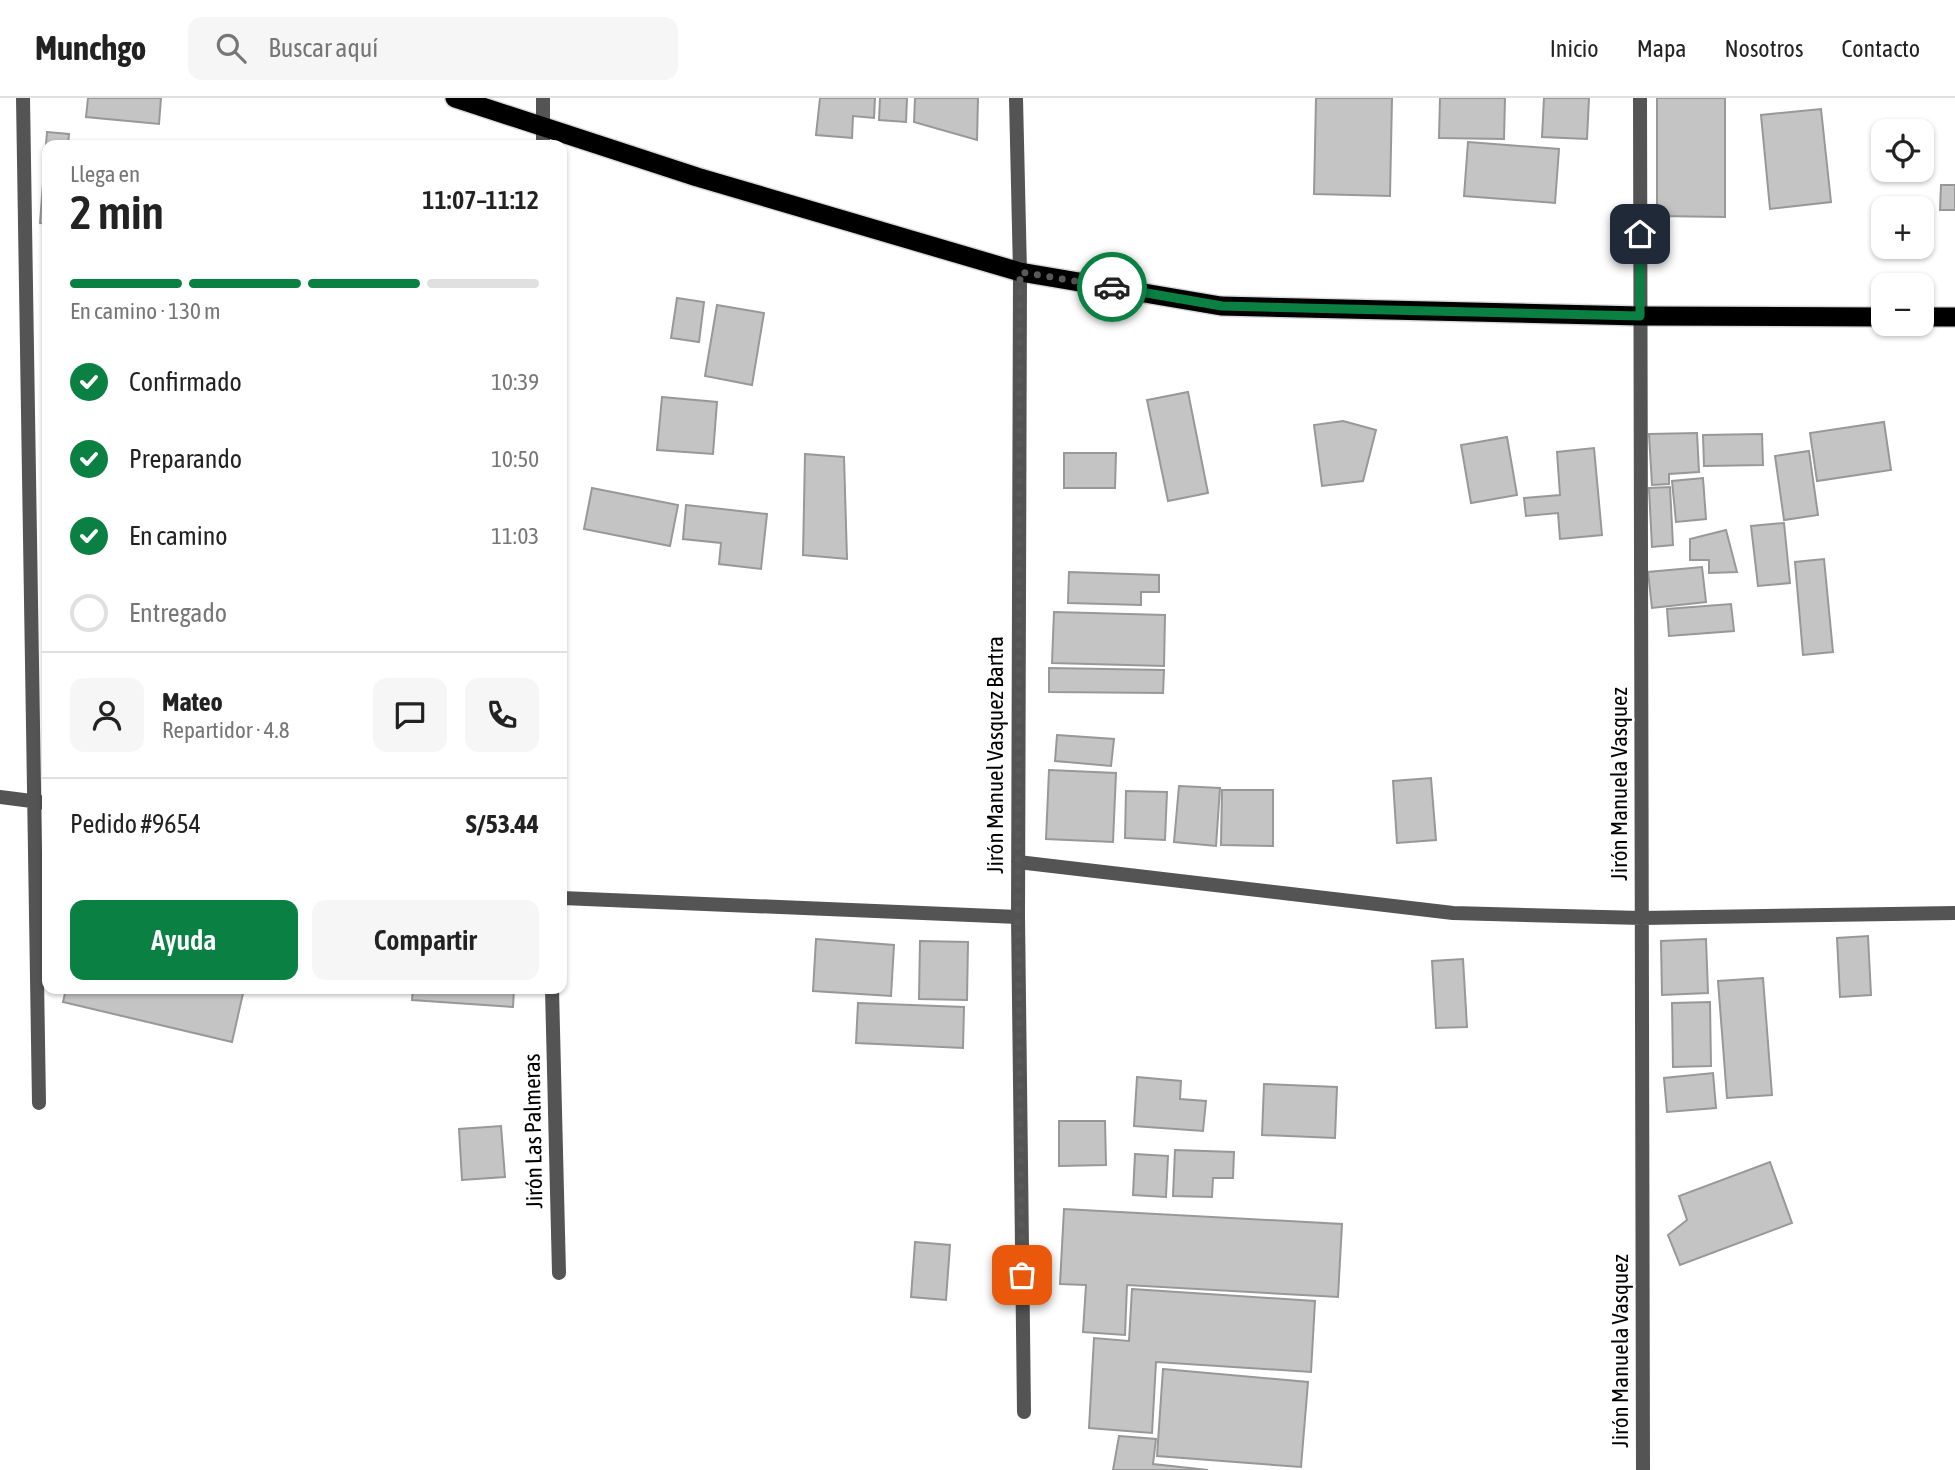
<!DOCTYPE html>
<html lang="es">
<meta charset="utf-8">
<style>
body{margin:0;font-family:"Asap Condensed",sans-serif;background:#f6f6f6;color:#222;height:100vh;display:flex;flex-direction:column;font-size:26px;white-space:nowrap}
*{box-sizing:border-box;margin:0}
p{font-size:23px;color:#767676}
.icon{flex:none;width:38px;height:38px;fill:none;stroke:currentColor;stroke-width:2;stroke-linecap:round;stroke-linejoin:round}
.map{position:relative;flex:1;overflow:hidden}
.panel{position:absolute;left:42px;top:42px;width:525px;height:854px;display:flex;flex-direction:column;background:#fff;border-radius:14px;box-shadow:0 2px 5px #0004}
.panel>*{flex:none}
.buttons{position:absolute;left:1871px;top:21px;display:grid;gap:14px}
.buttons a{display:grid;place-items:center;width:63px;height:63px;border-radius:14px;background:#fff;box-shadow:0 2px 5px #0004;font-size:35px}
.pin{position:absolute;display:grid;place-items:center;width:60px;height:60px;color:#fff;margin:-30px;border-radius:14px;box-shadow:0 4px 10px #0006}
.courier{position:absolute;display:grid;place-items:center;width:70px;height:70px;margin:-35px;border:5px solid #0b8043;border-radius:50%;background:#fff;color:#222;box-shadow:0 2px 9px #0007}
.headline em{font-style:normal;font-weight:600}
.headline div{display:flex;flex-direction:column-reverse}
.headline{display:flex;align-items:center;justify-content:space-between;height:119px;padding:0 28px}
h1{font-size:46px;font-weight:600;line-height:52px}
.bar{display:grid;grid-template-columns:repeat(4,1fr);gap:10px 7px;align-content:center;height:84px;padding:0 28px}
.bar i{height:9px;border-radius:5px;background:#e0e0e0}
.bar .selected{background:#0b8043}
.bar p{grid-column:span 4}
.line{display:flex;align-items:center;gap:18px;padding:0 28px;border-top:2px solid #e0e0e0}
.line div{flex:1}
.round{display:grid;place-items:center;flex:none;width:74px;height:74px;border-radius:14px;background:#f6f6f6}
ol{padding:0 28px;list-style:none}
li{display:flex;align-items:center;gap:21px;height:77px}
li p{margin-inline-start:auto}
li .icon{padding:7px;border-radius:50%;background:#0b8043;color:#fff;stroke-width:4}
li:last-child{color:#767676}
li i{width:38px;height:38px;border:4px solid #e0e0e0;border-radius:50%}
.action{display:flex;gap:14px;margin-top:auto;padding:14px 28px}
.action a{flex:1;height:80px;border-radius:14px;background:#0b8043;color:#fff;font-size:28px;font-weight:600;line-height:80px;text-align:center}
.action a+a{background:#f6f6f6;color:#222}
header{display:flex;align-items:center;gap:42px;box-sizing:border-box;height:98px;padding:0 35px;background:#fff;border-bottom:2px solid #e0e0e0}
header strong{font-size:33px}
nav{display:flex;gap:38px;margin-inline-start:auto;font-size:24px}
.search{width:490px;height:63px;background:#f6f6f6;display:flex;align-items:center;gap:18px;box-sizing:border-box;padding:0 24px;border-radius:14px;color:#767676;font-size:26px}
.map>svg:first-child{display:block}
.building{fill:#c4c4c4;stroke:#989898;stroke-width:2}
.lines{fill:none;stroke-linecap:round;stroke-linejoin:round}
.trunk-casing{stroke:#dbdbdb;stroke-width:22}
.minor{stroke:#545454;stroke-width:14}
.trunk{stroke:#000;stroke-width:19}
.done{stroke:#595959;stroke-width:7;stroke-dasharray:0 12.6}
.route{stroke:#0b8043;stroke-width:9}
.labels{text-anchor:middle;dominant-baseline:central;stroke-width:5;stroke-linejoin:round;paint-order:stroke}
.street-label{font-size:23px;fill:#000;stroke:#fff}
</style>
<header>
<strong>Munchgo</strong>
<div class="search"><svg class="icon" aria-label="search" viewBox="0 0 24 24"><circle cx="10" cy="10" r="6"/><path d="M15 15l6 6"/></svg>Buscar aquí</div>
<nav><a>Inicio</a><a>Mapa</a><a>Nosotros</a><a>Contacto</a></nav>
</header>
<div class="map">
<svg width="1955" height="1372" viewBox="0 0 1955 1372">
<rect width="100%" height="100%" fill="#fff"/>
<!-- building -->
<path class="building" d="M88,0h73l-2,26 -73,-7z
M820,0h55l-1,20 -21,-2 -1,22 -36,-3z
M880,0h27l-1,24 -27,-2z
M915,0h63l-1,42 -63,-18z
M1316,0h76l-2,98 -76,-2z
M1440,0h65l-1,41 -65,-1z
M1544,0h45l-2,41 -45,-2z
M1657,0h68v119l-68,-1z
M1821,11l10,93 -61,7 -9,-94z
M47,34l22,2 -1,11h-21v79l-7,-1z
M1468,44l91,7 -4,54 -91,-7z
M1941,87h14v25h-15z
M677,200l27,4 -5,40 -28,-4z
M717,207l47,8 -12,72 -47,-9z
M1188,294l20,101 -40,8 -21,-101z
M662,299l55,5 -4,52 -56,-4z
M1343,323l33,9 -13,51 -41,5 -8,-61z
M1884,324l7,48 -74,11 -7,-48z
M1697,335l2,39 -30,2v10l-17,1 -3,-51z
M1762,336l1,31 -59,1 -1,-31z
M1507,339l10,58 -46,8 -10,-58z
M1594,350l8,87 -42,4 -2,-26 -32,3 -2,-18 36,-3 -3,-43z
M1809,353l9,64 -34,5 -9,-64z
M1064,355h52l-1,35h-51z
M805,356l39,3 3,102 -44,-4z
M1703,380l3,41 -30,3 -4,-41z
M1670,389l3,58 -21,2 -3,-59z
M592,390l86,17 -8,41 -86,-17z
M686,407l81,9 -6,55 -42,-5 2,-21 -38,-4z
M1784,425l6,60 -32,3 -7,-60z
M1726,432l11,42 -28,1v-13h-19v-21z
M1824,461l9,93 -30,3 -8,-93z
M1702,469l4,35 -54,6 -4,-36z
M1069,474l90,3v17h-18v13l-73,-2z
M1731,506l3,27 -65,5 -2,-27z
M1054,514l111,3 -1,51 -112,-3z
M1049,570l115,2 -1,23 -114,-1z
M1057,637l57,4 -3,27 -56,-5z
M1049,672l67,3 -3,69 -67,-3z
M1431,680l5,62 -39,3 -4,-62z
M1179,688l41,2 -4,58 -42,-4z
M1222,692h51v56l-52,-1z
M1126,693l41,1 -2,48 -40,-2z
M1868,838l3,59 -31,2 -3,-59z
M816,841l78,6 -3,51 -78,-5z
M1706,841l2,54 -46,2 -1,-54z
M920,843l48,1 -1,58 -48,-1z
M1463,861l4,68 -31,1 -4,-67z
M1763,880l9,117 -45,3 -9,-117z
M66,891h178l-12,53 -169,-40z
M413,891h101l-1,18 -101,-7z
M1710,904l1,64 -38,1 -1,-64z
M858,905l106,4 -1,41 -107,-5z
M1713,975l3,35 -49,4 -3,-34z
M1137,979l44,4 -1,18 26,2 -3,30 -69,-5z
M1264,986l73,3 -2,51 -73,-3z
M1059,1023h46l1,44 -47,1z
M501,1028l4,51 -43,3 -3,-51z
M1175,1052l59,2 -1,26h-20l-1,19 -39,-1z
M1135,1056l33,2 -2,41 -33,-2z
M1770,1064l22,61 -112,42 -12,-30 19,-15 -8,-24z
M1064,1111l278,15 -4,73 -211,-12 -2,50 -42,-3 3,-47 -26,-1z
M915,1144l35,3 -4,55 -35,-3z
M1132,1191l183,12 -4,71 -155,-10 -4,71 -63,-5 5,-90 35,3z
M1163,1271l145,13 -7,85 -144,-11z
M1119,1338l37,3 -3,25 55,6h-95z"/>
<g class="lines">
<!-- trunk casing -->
<g class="trunk-casing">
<path id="trunk" d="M455,0l242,79 323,95 201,34 419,10 243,1
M1922,219h33"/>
</g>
<!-- minor -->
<path class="minor" d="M23,0l16,1005
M1016,0l4,174 -2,645 6,495
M1640,0l3,1372
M543,47v-47
M0,699l47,6
M1018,764l435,51 189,5 313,-5
M562,800l456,19
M552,891l7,284"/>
<!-- trunk -->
<use href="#trunk" class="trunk"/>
</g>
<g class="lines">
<!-- done -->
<path class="done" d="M1022,1177l-4,-358 2,-645 92,15"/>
<!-- route -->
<path class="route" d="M1112,189l110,19 418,10v-82"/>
</g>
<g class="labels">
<!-- street labels -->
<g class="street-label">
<text transform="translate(995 657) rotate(-90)">Jirón Manuel Vasquez Bartra</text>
<text transform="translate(1619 686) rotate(-90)">Jirón Manuela Vasquez</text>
<text transform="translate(533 1033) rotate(-91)">Jirón Las Palmeras</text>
<text transform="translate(1620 1253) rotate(-90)">Jirón Manuela Vasquez</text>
</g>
</g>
</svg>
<div class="buttons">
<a><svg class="icon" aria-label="locate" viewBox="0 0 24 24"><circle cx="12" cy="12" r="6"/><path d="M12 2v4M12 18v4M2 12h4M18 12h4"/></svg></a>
<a>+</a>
<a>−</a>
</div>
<div class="pin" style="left:1022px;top:1177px;background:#ea580c"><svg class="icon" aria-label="bag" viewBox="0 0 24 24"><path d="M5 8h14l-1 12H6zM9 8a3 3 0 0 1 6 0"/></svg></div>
<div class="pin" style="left:1640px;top:136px;background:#1f2937"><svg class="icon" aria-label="home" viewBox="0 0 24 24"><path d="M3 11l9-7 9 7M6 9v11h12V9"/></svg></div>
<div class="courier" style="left:1112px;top:189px"><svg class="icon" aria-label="car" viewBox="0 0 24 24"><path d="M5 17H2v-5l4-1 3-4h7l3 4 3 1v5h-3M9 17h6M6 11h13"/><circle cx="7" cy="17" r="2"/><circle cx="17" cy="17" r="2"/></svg></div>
<section class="panel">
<div class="headline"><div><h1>2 min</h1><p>Llega en</p></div><em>11:07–11:12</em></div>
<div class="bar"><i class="selected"></i><i class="selected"></i><i class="selected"></i><i></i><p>En camino · 130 m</p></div>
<ol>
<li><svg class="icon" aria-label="check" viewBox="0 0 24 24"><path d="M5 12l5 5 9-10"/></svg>Confirmado<p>10:39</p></li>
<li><svg class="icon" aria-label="check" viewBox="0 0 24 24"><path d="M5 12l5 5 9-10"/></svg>Preparando<p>10:50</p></li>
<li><svg class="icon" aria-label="check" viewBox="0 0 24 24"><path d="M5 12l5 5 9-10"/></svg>En camino<p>11:03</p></li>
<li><i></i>Entregado</li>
</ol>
<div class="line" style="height:126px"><a class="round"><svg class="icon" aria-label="person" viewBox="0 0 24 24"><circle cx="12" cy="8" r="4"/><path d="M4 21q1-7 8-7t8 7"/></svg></a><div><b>Mateo</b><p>Repartidor · 4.8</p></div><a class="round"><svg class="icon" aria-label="chat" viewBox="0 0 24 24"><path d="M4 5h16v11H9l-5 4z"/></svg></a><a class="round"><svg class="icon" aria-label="phone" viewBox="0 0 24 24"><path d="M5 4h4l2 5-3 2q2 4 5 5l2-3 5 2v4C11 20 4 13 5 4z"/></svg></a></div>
<div class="line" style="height:91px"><div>Pedido #9654</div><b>S/53.44</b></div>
<div class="action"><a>Ayuda</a><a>Compartir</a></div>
</section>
</div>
